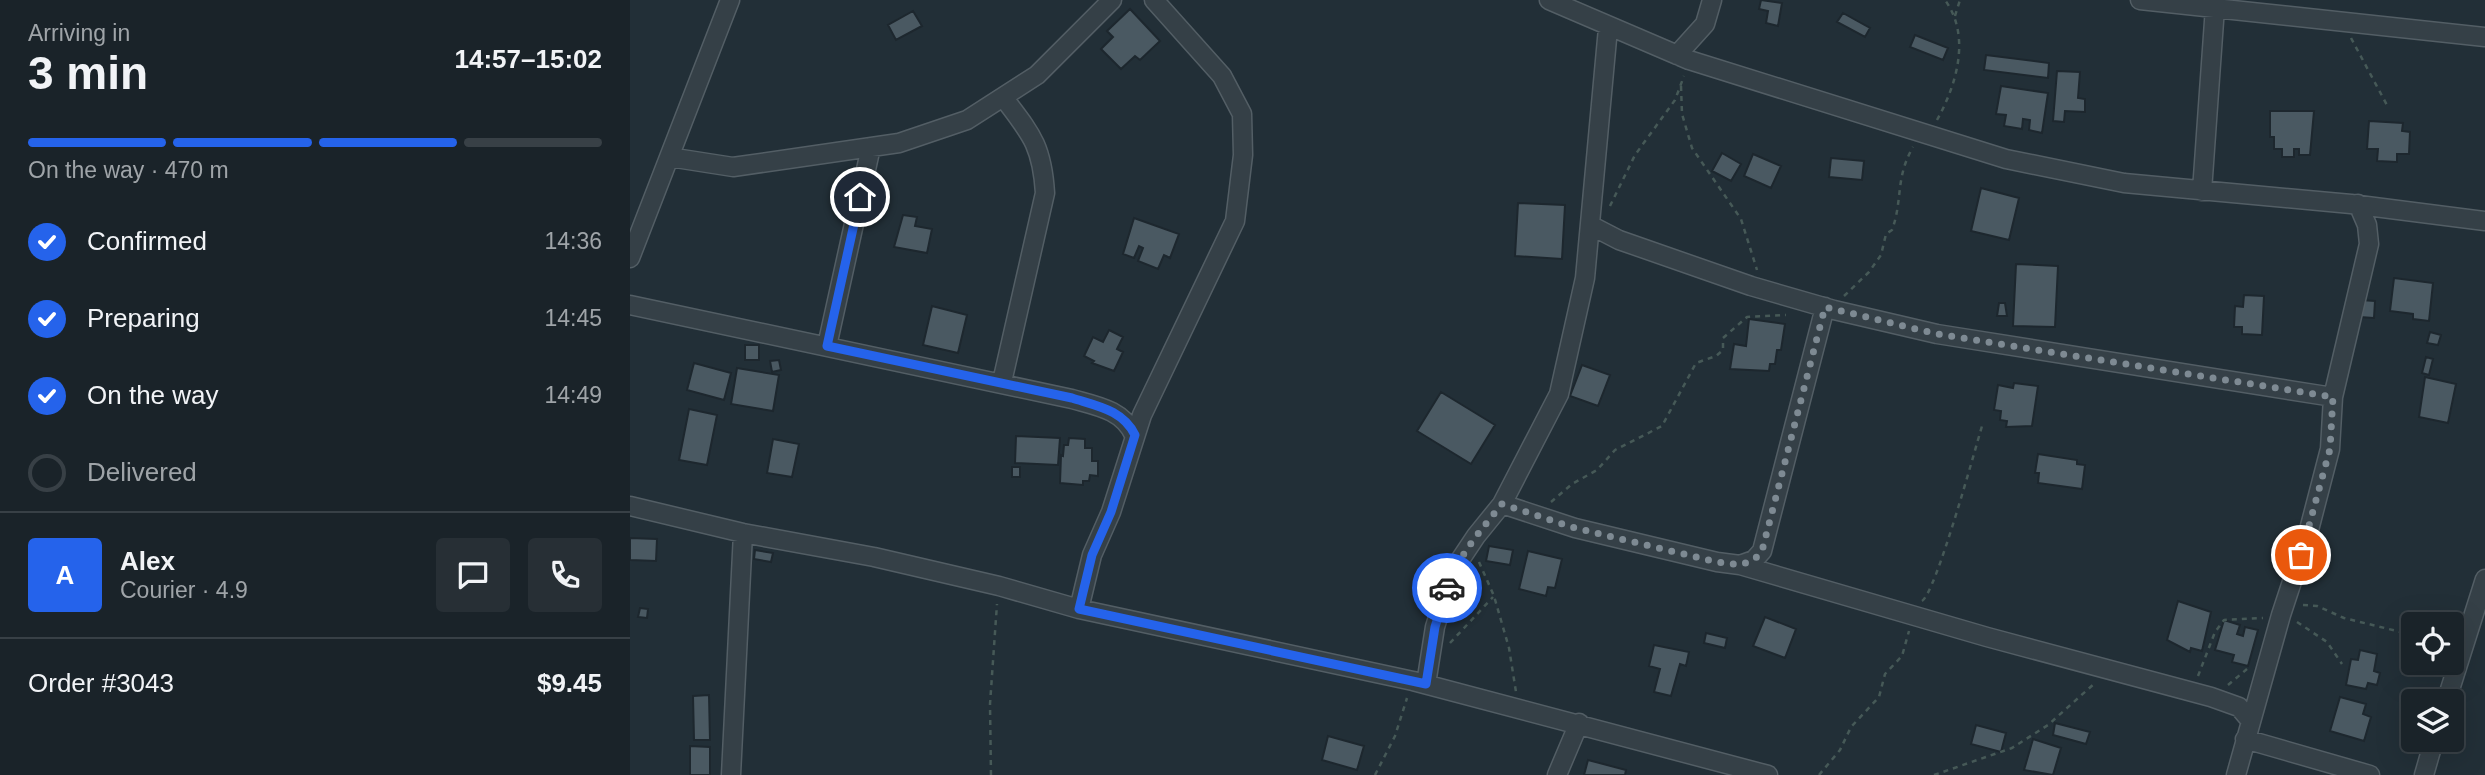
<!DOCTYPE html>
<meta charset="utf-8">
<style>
body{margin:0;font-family:Arial,sans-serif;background:#272f35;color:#f1f3f6;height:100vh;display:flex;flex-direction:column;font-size:26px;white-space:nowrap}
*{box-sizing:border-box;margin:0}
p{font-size:23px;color:#9fa4a8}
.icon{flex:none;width:38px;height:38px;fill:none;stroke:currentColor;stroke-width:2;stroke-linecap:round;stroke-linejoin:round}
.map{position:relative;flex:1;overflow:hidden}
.panel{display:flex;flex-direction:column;background:#1a2329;width:630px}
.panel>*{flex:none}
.tools{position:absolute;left:1771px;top:612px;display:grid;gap:14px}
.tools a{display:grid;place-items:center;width:63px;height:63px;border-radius:7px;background:#1a2329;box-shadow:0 7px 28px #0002,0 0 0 2px #384046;font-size:35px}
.pin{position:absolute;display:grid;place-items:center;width:60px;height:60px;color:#fff;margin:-30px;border:4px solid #fff;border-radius:50%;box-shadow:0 2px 7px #0007}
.courier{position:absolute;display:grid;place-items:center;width:70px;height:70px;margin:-35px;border:5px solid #2563eb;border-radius:50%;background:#fff;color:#222;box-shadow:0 2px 9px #0007}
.summary em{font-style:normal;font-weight:800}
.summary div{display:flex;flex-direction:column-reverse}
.summary{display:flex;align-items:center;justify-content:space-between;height:119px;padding:0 28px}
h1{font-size:46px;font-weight:800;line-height:52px}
.bar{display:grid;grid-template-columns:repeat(4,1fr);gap:10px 7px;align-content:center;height:84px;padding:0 28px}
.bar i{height:9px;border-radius:5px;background:#384046}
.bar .active{background:#2563eb}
.bar p{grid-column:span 4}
.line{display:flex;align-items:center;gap:18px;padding:0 28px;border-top:2px solid #384046}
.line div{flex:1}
.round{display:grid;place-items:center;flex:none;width:74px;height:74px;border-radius:7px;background:#272f35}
ol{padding:0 28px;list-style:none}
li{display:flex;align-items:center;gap:21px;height:77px}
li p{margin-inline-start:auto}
li .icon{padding:7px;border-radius:50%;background:#2563eb;color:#fff;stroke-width:4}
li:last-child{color:#9fa4a8}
li i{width:38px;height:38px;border:4px solid #384046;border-radius:50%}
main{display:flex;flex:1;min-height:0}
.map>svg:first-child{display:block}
.building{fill:#4a5962;stroke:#1d272e;stroke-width:2}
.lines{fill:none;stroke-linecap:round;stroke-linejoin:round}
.minor-casing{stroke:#535e65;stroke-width:21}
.path{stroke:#465957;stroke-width:2.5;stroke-dasharray:5 5;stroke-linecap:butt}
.minor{stroke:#354047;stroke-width:18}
.done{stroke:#7e8a93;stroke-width:7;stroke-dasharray:0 12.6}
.route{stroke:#2563eb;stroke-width:9}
</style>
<main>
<section class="panel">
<div class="summary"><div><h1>3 min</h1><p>Arriving in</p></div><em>14:57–15:02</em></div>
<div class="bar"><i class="active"></i><i class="active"></i><i class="active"></i><i></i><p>On the way · 470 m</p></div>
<ol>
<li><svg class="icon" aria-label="check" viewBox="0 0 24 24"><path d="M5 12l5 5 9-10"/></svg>Confirmed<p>14:36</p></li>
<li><svg class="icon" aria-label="check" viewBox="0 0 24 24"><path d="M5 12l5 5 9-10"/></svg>Preparing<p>14:45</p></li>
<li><svg class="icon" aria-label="check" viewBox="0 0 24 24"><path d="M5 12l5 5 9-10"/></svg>On the way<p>14:49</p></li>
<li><i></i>Delivered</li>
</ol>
<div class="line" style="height:126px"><b class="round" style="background:#2563eb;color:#fff">A</b><div><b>Alex</b><p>Courier · 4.9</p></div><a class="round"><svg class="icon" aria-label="chat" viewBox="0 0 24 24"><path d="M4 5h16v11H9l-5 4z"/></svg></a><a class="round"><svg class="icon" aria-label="phone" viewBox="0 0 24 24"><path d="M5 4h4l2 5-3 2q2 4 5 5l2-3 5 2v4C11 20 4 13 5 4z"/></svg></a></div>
<div class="line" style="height:91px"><div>Order #3043</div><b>$9.45</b></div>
</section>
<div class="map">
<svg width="1855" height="775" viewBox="0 0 1855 775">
<rect width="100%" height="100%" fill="#222f37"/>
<!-- building -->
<path class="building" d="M1131,0l21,3 -4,23 -12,-3 2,-12 -9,-2z
M500,9l30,32 -20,19 -5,-4 -14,13 -20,-20 12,-12 -6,-6z
M283,11l9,15 -26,14 -8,-15z
M1213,13l27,15 -5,9 -28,-15z
M1285,35l33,13 -5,12 -33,-13z
M1356,55l63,8 -1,15 -64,-8z
M1427,71l23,1 -2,26 7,1v13l-20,-1 -1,11 -11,-1z
M1371,86l47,7 -6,40 -13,-3 1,-10 -7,-1 -1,10 -18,-3 2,-11 -10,-1z
M1640,111h44l-4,44h-11v-6h-5v8h-12v-8h-8v-12h-4z
M1739,121l34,2 -1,8 8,1 -1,22h-12v8l-20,-1 1,-12h-11z
M1092,153l19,11 -10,17 -19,-10z
M1123,154l28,12 -10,22 -27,-12z
M1201,158l33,3 -2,19 -33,-3z
M1351,188l38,10 -10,42 -38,-9z
M888,203l47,2 -3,54 -47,-3z
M273,215l14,2 -2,9 17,3 -5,24 -33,-6z
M504,218l45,16 -9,24 -6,-3 -6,14 -20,-8 5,-13 -4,-2 -5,12 -11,-4z
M1386,264l42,2 -3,61 -42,-1z
M1764,278l39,5 -4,38 -16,-2v-5l-23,-3z
M1614,295l20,1 -2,39 -20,-1v-7h-8l1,-21 8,1z
M1731,300l14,1 -1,17 -15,-1z
M1369,303h6l2,13h-10z
M302,306l35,9 -9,38 -35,-8z
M1119,319l36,5 -4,26h-4l-2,14h-5l-1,7 -39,-2 4,-25 12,2z
M479,330l14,7 -6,12 6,3 -9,19 -22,-8 2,-2 -10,-5 9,-19 10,5z
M1800,332l11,3 -3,10 -11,-2z
M115,345h14v15h-14z
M1796,357l7,2 -4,16 -7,-2z
M149,360l2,10 -9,2 -2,-11z
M64,363l37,10 -7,27 -37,-10z
M952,365l28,10 -12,31 -28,-10z
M107,368l42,7 -6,36 -42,-7z
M1795,377l31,7 -8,39 -29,-6z
M1384,383l24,3 -6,40 -26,1 1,-6 -7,-1 1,-9 -7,-1 4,-25 15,3z
M811,392l54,33 -24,39 -54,-33z
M59,409l28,6 -10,50 -28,-5z
M386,436l44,2 -2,27 -43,-2z
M439,438l16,1v9h7v13h6v15l-8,-1 -1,6h-6v4l-23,-2 1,-28 2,1 1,-11h4z
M143,439l26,5 -7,33 -25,-4z
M1408,454l39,6v4l8,1 -3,24 -44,-6 1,-10h-4z
M382,467h8v10h-8z
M0,538l27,1 -1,22 -26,-1z
M859,546l24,4 -3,15 -24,-4z
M125,550l18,3 -2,9 -17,-3z
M898,551l34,8 -7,29 -7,-1 -2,9 -27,-7z
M1548,601l33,11 -9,39 -11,-3 -1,4 -23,-12z
M10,608l8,1 -1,9 -9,-1z
M1135,617l31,12 -11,29 -32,-12z
M1594,620l16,5 -3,9 6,2 2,-9 13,3 -10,36 -16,-4 2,-7 -19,-5z
M1076,633l21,5 -2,10 -21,-5z
M1024,645l35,7 -3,14 -6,-2 -9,32 -17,-4 6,-23 -11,-3z
M1730,650l17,4 -3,17 6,2 -3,12 -9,-2 -2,6 -20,-4 5,-26 7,1z
M79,695l1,45h-16l-1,-44z
M1710,697l26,7 -3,10 8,3 -7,24 -34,-10z
M1425,723l35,9 -4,12 -33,-9z
M1346,725l30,8 -5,19 -30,-8z
M698,736l36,10 -7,24 -35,-10z
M1403,739l28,9 -8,27 -29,-5z
M60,746l20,1v28h-20z
M958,760l38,10 -1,5h-41z"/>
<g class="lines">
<!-- minor casing -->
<g class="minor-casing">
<path id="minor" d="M919,0l140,60 317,99 118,24 227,21 134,17
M1510,0l345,37
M1047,55l28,-31 7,-24
M39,157l64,10 166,-24 68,-23 70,-45 75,-75
M1572,191l13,-184
M960,225l29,15 132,46 83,24 103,24 396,63
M0,258l100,-258
M0,305l442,94c25,7 51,11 62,36
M197,346l44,-199
M372,382l43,-189c-3,-48 -14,-59 -42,-96
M872,504l73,24 142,34 23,3 14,-5 8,-9 63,-244
M0,506l113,27 131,24 125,29 80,23 334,72 355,94
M1110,565l247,72 224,60 28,10 11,13
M449,609l13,-54 19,-43 31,-97 93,-194 8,-66 -1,-41 -20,-38 -68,-76
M796,684l9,-57 17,-55 24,-36 26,-32 57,-110 26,-116 23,-250
M1816,702l39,-123
M1615,739l125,36
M101,775l12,-242
M927,775l22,-52
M1606,775l45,-160 28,-85 21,-81 3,-52 36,-153 -2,-19 -9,-21
M1794,775l10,-35"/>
</g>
<!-- path -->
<path class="path" d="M1325,16l5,-16
M1721,38l37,69
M1051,86l1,28 10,34 49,71 16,51
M1307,120c20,-36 34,-84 8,-120
M980,206l25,-51 40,-55 9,-24
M1214,296l25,-24 12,-17 5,-21 6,-4c11,-30 3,-52 21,-83
M921,502l21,-18 25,-14 18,-20 47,-24 34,-63 20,-7 7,-6v-12l24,-21 39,-2
M849,562l15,34 15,52 7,44
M1292,601c14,-9 52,-148 60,-175
M1673,605l14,1 27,12 69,17
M1667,622l30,20 15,22
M820,643l43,-46
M1568,676l17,-44 9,-12 39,-2
M1598,685l19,-16
M361,775l-1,-71 7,-100
M745,775l20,-39 12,-38
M1189,775l21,-25 11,-23 28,-30 6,-23 17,-18 7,-25
M1304,775l78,-27 36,-23 47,-42"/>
<!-- minor -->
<use href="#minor" class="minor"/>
</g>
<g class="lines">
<!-- done -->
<path class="done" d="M817,588c11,-32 34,-58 55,-84l73,24 142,34 23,3 14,-5 8,-9 63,-244 112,27 396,63 -3,52 -29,106"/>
<!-- route -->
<path class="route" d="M230,197l-33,149 245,52c25,8 51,12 63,37l-24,77 -19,43 -13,54 347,75 9,-57 12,-39"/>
</g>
</svg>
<div class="tools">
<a><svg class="icon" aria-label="locate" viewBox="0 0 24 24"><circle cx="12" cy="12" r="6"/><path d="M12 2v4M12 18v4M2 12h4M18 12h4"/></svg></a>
<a><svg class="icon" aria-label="layers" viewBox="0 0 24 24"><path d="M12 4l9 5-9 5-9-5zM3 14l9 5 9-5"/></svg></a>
</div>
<div class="pin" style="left:1671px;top:555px;background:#ea580c"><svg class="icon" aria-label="bag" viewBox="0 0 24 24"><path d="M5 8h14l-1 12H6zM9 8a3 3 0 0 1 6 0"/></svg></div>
<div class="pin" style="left:230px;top:197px;background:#1f2937"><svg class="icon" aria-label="home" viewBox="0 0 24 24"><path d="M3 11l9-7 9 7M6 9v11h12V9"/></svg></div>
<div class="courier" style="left:817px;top:588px"><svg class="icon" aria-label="car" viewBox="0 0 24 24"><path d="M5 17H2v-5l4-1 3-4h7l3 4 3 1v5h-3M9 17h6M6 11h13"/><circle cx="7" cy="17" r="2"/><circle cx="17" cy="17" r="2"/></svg></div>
</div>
</main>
